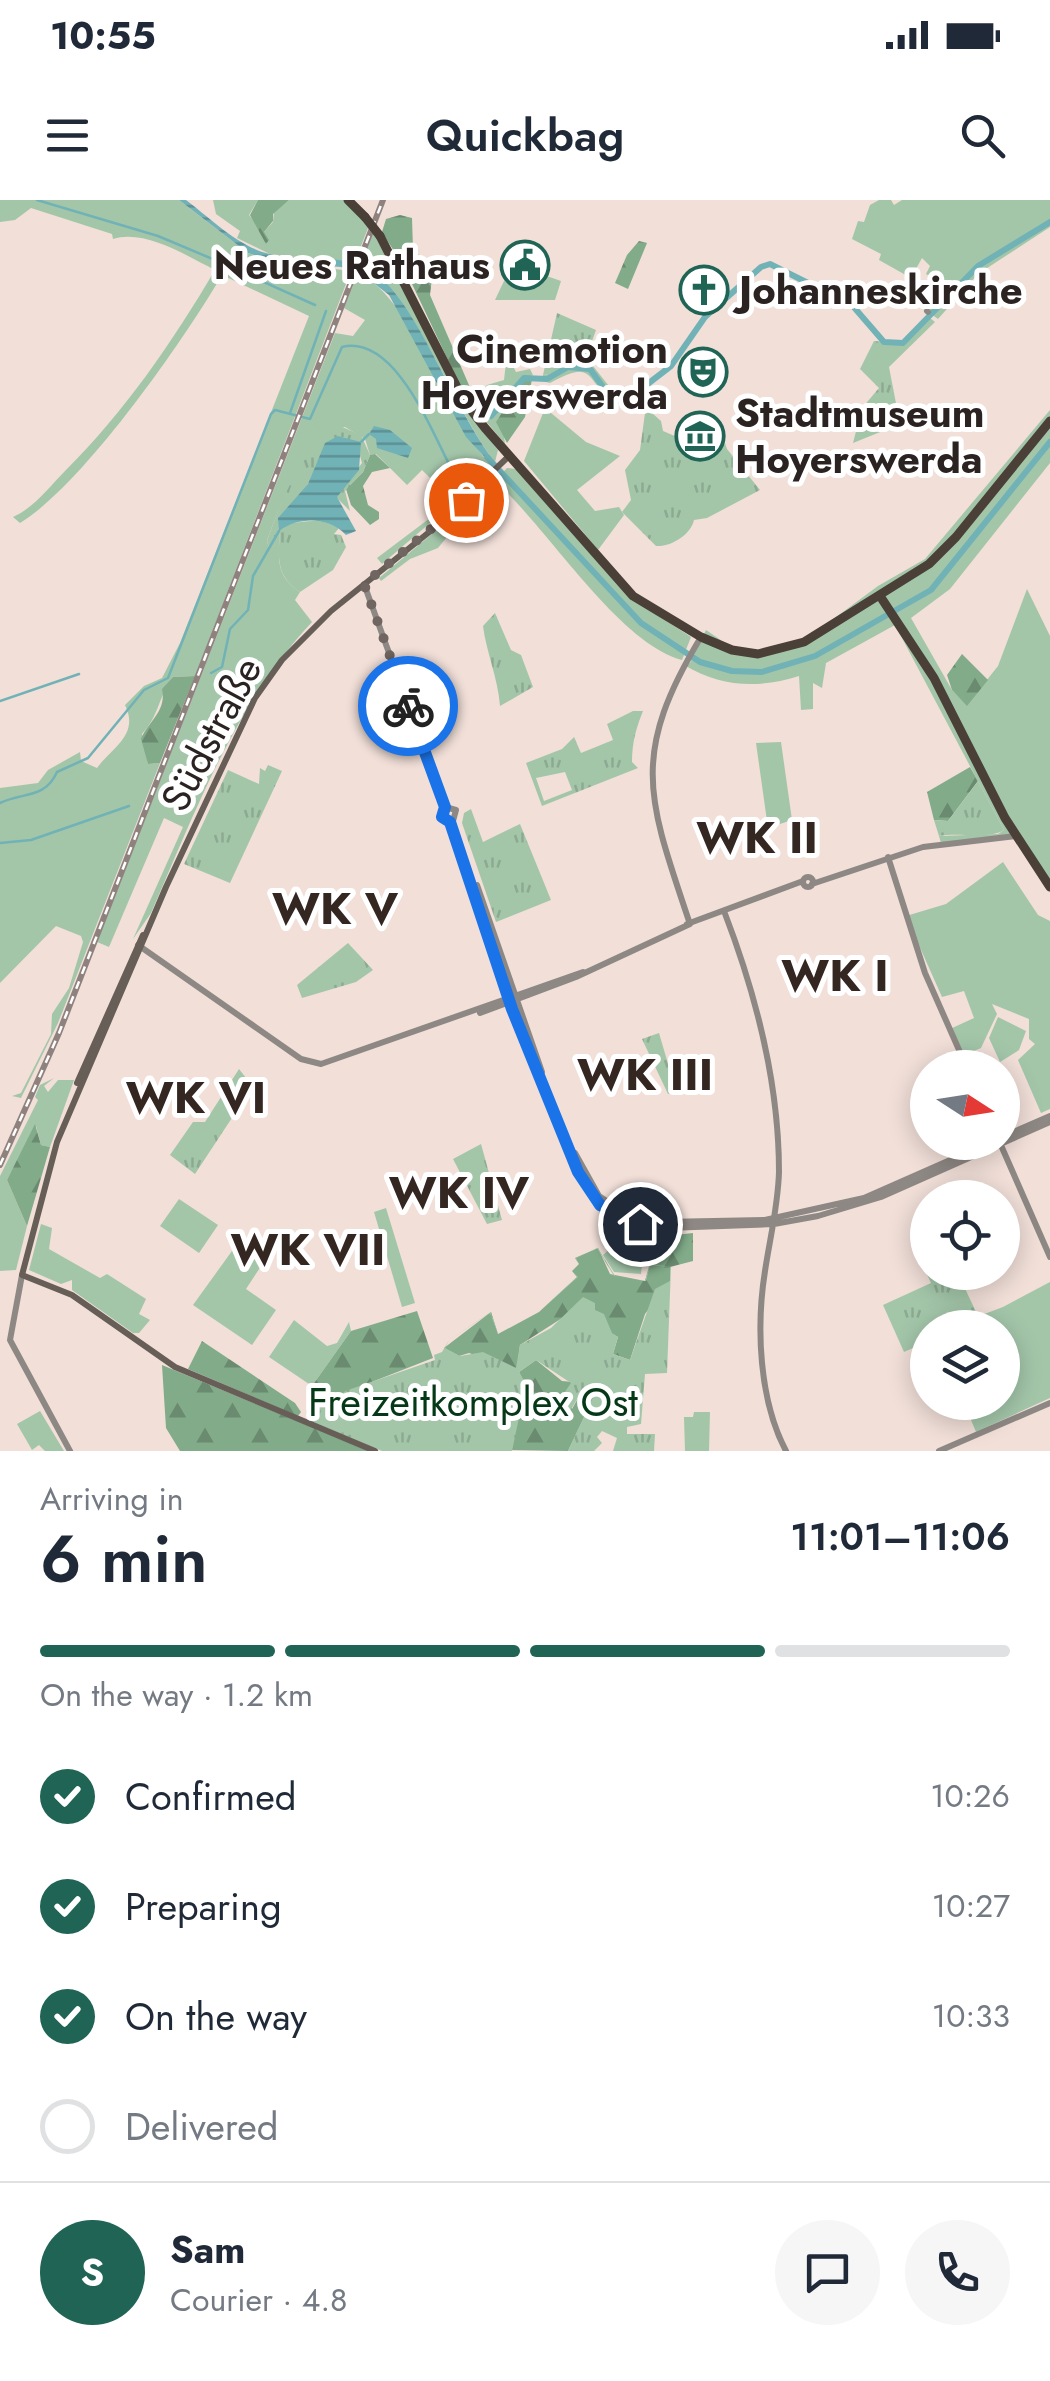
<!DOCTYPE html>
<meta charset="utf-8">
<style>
body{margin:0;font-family:Jost,sans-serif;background:#f6f6f7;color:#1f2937;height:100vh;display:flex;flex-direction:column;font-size:38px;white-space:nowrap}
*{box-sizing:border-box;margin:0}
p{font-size:32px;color:#747a83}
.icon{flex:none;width:55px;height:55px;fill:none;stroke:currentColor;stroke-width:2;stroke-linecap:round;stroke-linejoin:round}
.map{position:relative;height:1251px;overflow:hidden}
.drawer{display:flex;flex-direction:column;background:#fff;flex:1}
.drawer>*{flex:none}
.needle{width:65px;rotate:102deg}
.fabs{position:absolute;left:910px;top:850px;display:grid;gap:20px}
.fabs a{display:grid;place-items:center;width:110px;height:110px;border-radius:50%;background:#fff;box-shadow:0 5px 25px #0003;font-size:50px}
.pin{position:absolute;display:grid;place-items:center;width:85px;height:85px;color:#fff;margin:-42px;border:5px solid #fff;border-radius:50%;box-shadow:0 2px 10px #0007}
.courier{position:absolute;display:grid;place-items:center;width:100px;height:100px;margin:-50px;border:8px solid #1a73e8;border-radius:50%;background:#fff;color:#222;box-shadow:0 2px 12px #0007}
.summary em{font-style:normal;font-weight:600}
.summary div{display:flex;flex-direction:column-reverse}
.summary{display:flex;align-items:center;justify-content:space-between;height:170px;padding:0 40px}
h1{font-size:65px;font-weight:600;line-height:75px}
.bar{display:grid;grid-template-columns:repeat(4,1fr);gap:15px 10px;align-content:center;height:120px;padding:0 40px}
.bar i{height:12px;border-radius:8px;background:#e0e1e3}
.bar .current{background:#1f6455}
.bar p{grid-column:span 4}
.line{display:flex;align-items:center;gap:25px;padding:0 40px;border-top:2px solid #e0e1e3}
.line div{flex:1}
.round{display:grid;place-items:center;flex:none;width:105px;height:105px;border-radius:52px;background:#f6f6f7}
ol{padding:0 40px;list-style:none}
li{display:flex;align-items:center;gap:30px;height:110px}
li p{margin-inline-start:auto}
li .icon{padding:10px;border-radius:50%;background:#1f6455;color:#fff;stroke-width:4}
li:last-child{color:#747a83}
li i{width:55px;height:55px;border:5px solid #e0e1e3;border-radius:50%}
.status{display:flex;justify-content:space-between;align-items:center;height:70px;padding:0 50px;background:#fff;direction:ltr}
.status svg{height:28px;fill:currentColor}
header{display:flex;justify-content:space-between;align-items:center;height:130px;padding:0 40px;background:#fff;font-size:45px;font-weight:600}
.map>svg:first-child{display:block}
.green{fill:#a3c6a9}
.forest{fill:url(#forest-firs)}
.park{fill:url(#park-tufts);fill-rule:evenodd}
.water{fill:url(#water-rules)}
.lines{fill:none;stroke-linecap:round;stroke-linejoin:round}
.stream{stroke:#71b2b7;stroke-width:2.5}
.river{stroke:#71b2b7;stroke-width:6}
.tertiary{stroke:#8e8884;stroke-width:6}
.secondary{stroke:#665e57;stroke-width:6}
.primary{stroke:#4a4038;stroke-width:9}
.rail-casing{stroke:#8f827e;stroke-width:6}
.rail{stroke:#fff;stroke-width:2.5;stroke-dasharray:8;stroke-linecap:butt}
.primary-bridge{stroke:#4a4038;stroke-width:9}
.done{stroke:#706561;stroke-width:10;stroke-dasharray:0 18}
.route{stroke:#1a73e8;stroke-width:12}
.labels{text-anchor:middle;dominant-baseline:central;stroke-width:10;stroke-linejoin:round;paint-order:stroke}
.poi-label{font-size:40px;font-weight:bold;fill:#2a2321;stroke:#fff;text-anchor:end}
.street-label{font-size:40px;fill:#2a2321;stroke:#fff}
.park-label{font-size:40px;fill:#053817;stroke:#fff}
.quarter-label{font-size:45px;font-weight:bold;fill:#342722;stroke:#fff}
</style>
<div class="status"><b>10:55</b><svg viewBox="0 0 49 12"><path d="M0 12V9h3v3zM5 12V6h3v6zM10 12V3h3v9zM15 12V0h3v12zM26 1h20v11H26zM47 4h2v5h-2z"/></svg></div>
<header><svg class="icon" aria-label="menu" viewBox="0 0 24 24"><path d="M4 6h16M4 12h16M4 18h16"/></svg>Quickbag<svg class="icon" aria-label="search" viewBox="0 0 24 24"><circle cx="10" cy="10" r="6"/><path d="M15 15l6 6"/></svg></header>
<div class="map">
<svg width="1050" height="1251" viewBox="0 0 1050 1251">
<defs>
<pattern id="forest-firs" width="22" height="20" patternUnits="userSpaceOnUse" patternTransform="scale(2.5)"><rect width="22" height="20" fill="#81ab89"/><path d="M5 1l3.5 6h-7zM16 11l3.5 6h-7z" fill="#6a8b70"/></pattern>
<pattern id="park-tufts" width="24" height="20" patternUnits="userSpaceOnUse" patternTransform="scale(2.5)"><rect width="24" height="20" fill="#a3c6a9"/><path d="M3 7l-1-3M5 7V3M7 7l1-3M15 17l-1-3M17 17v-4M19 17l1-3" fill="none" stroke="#8caa91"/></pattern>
<pattern id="water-rules" width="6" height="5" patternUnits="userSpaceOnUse" patternTransform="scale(2.5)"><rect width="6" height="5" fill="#71b2b7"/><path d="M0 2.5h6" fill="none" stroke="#5d9094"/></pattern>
</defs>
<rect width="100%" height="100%" fill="#f1dfd8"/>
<!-- green -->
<path class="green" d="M0,0h179l69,53 30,9 73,9 -156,405 -22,1c-14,18 -14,39 -31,57l6,30 12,-1 -102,260 -37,75 -9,-2 9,-3 30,-59 1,-20 17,-26 14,-46 -2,-6 -25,-10 -56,57v-195l38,-5 10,-13 32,-18 1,9 16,7c14,-20 43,-33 28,-63l19,-19 18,-8 18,-35 129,-327 -87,-41c-38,65 -139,210 -202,248l-7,-6c22,-10 36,-30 52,-46 61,-61 106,-127 150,-201 -28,-14 -70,-41 -102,-31l-1,-5 -81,-26 -16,12 -15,2z
M213,0h45l-9,15 15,17 9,-10 1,-10 15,-12h59l22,23 -16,41 -84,-10 -33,-16 3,-7 -24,-17z
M879,0h12l3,5 8,-5h148v27l-72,47 -40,45 -11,-8 23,-24 -24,-13 4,-8 -8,-8 -11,20 -32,-18 2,-6 -29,-15 6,-18 6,1 6,-17z
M373,32l88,170 37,48 -3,12c-42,-53 -79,-169 -135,-197z
M512,64l49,17 -6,19h-60z
M358,73c58,27 82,142 134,192l-14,9v8l-96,82 -5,-6 77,-58 -20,-25 -4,3 -8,-8 -15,15 -31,-31 -6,1 -5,-16 -20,-12c-34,2 -68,84 -78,114l2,7 11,-17c-1,26 -6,44 20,61l-5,8 17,22c-77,82 -117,190 -161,291l-18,26 50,-112 -19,-9 -55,129 -12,-5 238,-609 18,3 12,-16 -21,-12z
M507,154l9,18 14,-3 3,6 -12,5 -9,23 -11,11 4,30 -40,-48 10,3 12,-14 17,-5z
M562,164l31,2 27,34 20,-10 2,4 -15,10h-9c-35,-21 -20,-48 -68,-21l-8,-2 1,-6 11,-2z
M545,208l41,34 34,14 -43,34 18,21 24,-4 5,8 -26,35 -74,-89z
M1050,210v53l-100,126 -39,29 41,72 15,15 31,-39 29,-77 23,47v250l-34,-50 -75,7 -2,-7 59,-2 6,-4 -109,-205 -69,38 -4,25 -9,-5v26l-12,1 -2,-34c-41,13 -78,11 -115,-11l6,-2 16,-33 22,15 29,6 39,-8 28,-17 54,-40 47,-27z
M507,268l9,1 115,129 60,39 -9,23c-64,-17 -135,-133 -187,-179z
M486,289l-48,59 -28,11 -29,22 -2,-3z
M781,542l11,78 -24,8 -12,-85z
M1003,662l35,53 12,6v188l-9,4 -23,-53 17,-16 -6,-5v-20l-37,-15 5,10 -16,34 -19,8 -12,-27 24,-11 -10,-27 -22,6 -36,-81 40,-12z
M998,817l28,14 -7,19 -19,12 -11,-24z
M54,878l-10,8 4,6 10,-12h16l-24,67 -9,-2 -5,-19 -29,54 20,46 -11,44 -16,1v-95l38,-76 -3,-3 5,-12z
M179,999l39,26 -19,28 -39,-27z
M386,1008l29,95 -13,4 -28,-95z
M41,1024l11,4 -3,21 51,29 7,-4 39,25 -7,15 11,6 -11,13h-6l-61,-43v-10l-11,4 -32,-14z
M636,1040l8,5 -3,29 -27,-2 -11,-17 15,-13z
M237,1044l28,16 -19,29 30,21 -24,35 -59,-40z
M1050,1082v116l-74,34 -12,-29 38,-1v-74h-55l56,-21z
M294,1120l33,26 10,-3 12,-21 2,9 -39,55 -43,-29z
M40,1211l24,40h-19l-6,-6 -7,5 -15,-26z
M694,1212h16l-1,39h-24l-1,-34h9z"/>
<!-- forest -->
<path class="forest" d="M258,0h31l-16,14v7l-9,11 5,8 -3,4 -16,-29z
M400,15l12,3 1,31 20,21 -3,25 45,104 -10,-3 -61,-129 -22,-35 4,-13z
M639,41l8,2 -19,46 -13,-6 12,-28z
M524,178l8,1 -7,38 -18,26 -11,-21z
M375,254l15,14 -18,4 -9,14 5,19 11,7v7l-9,6 -19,-20 -5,-16 17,-17 7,-17z
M962,454l26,26 -21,26 -15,-16 -5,-15z
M195,476l-35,87 -12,1 -7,-25c7,-17 26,-28 21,-50l11,-12z
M970,567l8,14 -30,40 -14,-1 -7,-28z
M35,924l6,21 9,2 -23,79 -20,-46z
M693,1033v28l-23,6v14l-25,33 -15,46 -17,-6 5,-17 -48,-24 -50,32 -3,24 -48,-16 -10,3 -15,-8 47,-36 7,22 41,-22 38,-35 -5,-6 7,-7 -4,-6 23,-10 12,26 35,7 12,-44z
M417,1111l16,47 -115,45 -4,-8 4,-4 -6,-5 39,-55z
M202,1141l93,62 6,9 -3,4 -110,-47z
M536,1160l26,21 11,1 -1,27 9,-16 17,-5 -30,63 -57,-1 14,-66 -6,-12z
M162,1165l207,86h-189l-14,-23z"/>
<!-- park -->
<path class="park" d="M557,113l39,17 -12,34h-22l-7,9 -12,2z
M930,118l5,4 -46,45 11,57 -47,19 9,-35 17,-20 -19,-19 14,-28 29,2z
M645,213h7l9,8 2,10 14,6 3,-15 29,-1 -3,13 14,-6 7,21 33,41 -53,28 -13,2c-3,14 -22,27 -38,26l-34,-34 9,-12 -6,-30 15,-20z
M340,226l21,9 9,20 -7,17 -18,19 5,20 -14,-14 26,-34 -6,-21 -14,-5 -39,54 -15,33c19,-3 35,-6 51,4l-5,6 7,1 5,12 -13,23 -33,22c-24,-16 -22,-34 -20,-60l-11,16 -2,-7c12,-35 37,-99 73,-115z
M495,413l16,37 10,5 12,32 -33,19c-2,-28 -14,-55 -17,-80z
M633,511h10c-6,15 -11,30 -11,51l6,6 -96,38 -16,-43 36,-14 12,-12 7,16 32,-13 -6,-16zM565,572l7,18 -28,11 -8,-23z
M268,565l14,6 -52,112 -46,-19 44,-94 31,14 1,-16 5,3z
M978,581l26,49c-16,10 -45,2 -65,6l-5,-16 14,1z
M471,609l12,33 37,-18 31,76 -55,22 -34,-99 2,-10z
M348,743l25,27 -17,12 -54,16 -5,-13z
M659,833l17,58 -8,3 -26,-55z
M239,869l11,14 -3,12 -52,79 -25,-19 23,-33h12z
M481,944l21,76 -15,4 -34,-65z
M598,1048l17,28 30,5 5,-17 21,3 -4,106 -22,1 -4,50 -14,3v7h28l-1,17h-41l4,-13 -15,-7 -5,6 5,6 -8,8h-26l29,-62 -16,4 -13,21 -10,-12 13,-19 -35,-23 -17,12 7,12 -14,67h-130l-74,-31 -2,-9 42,-21 87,-30 -1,-5 8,-3 7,-12 42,-28 7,22 41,-22 38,-35 -5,-6 7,-7 -4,-6zM597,1048l17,28 32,5 4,-16 20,2v14l-15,8 -25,71 -17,-6 5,-17 -6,-4 -8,-19 -9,-4v-7l-12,-6 -32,31 -31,17 -4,23 -33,-16 -23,4 -15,-8 4,-8 41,-27 8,21 41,-22 39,-35 -6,-6 7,-7 -3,-6z
M927,1064l1,8 38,1 3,5 -7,4 15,32 -30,13 -19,1 -1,14 -23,10 -21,-47 48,-22 -8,-17z"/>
<!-- water -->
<path class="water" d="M179,0h7c24,18 54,48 84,54 34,8 75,-2 105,19 43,31 80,139 120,189l-3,3 -26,-28 -77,-142 -27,-21 -21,-7 -63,-5 -30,-9z
M374,226l16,4 22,18 -4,10 -31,-10 -1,-9 -7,-5z
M338,236l23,6 -2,28 -22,27 19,34 -10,4c-17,-18 -47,-19 -67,-4l-1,-13 30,-34 17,-41z"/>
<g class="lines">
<!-- stream -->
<path class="stream" d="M37,0l121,36 57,24
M226,65l89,40
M290,213l36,-102
M361,242l8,-8
M486,267l8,-2
M211,473l11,-6 8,-38 18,-19 5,-34 26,-45
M0,501l79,-27
M0,603c23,-11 45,-4 57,-31l31,-14 56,-68 24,-12 103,-264 4,-4 35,9 32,-72c54,-13 91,88 111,125l8,4 10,-3
M0,643l31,-3 98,-34"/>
<!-- river -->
<path class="river" d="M491,216l33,-38 23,1 21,-12 22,2 18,25 15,9 48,-37 34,-49 56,-50 9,-3 82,41 32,37 19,1 75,-77 72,-44
M487,257l154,166 59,39 32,9 30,1 53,-16 116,-66 119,-148"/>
<!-- tertiary -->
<path class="tertiary" d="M927,111l1,1
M364,384l81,223 -3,10 11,4 3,-11 -11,-3
M450,622l63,187 48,124 27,57 32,28 47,10 107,-4 44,-8 63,-19 169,-75
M888,657l37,116 42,95
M803 682a5 5 0 1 1 10 0a5 5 0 1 1-10 0Z
M812,684l111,-37 93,-11
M477,685l65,187
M724,711c32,83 55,171 55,261 -1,34 -9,66 -14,99 -9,56 -6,129 21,180
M687,724l116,-43
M690,724c-42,-125 -61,-168 11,-287
M138,745l163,114 20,5 262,-92
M480,813l96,-36 114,-53
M1002,937l48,-21
M1000,943l50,114
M575,953l24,43 30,20 34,6 102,-2 99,-22 127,-56
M22,1075l-12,65 60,111
M939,1251l111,-48"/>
<!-- secondary -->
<path class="secondary" d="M77,883l66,-148
M57,942l109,-255 89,-189 27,-38 49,-49 102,-82 76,-73
M57,942l-35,133 50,20 103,72 200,84"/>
<!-- primary -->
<path class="primary" d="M348,0l17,17
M380,36l84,165 21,27 148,168 68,41 31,13 26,4 46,-12 125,-78 27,-27 94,-116
M880,396l54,82 71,140 45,69"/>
<!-- rail casing -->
<g class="rail-casing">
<path id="rail" d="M0,965l59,-132 324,-833"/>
</g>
<!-- rail -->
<use href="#rail" class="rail"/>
<!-- primary-bridge -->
<path class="primary-bridge" d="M365,17l15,19"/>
</g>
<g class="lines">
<!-- done -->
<path class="done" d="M408,506l-44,-122 102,-84"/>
<!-- route -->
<path class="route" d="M408,506l37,101 -3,10 8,5 62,187 66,163 22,33 40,19"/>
</g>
<!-- icons -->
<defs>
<g id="civic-ring" transform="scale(2.5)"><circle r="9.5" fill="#fff" stroke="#1f6455" stroke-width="1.5"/><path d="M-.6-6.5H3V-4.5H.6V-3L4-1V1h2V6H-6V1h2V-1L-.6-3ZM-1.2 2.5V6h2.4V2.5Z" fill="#1f6455"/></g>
<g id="church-ring" transform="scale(2.5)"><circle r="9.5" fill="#fff" stroke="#1f6455" stroke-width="1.5"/><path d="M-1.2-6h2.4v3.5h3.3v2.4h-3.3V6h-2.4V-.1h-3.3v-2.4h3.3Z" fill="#1f6455"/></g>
<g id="theatre-ring" transform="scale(2.5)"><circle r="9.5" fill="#fff" stroke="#1f6455" stroke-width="1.5"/><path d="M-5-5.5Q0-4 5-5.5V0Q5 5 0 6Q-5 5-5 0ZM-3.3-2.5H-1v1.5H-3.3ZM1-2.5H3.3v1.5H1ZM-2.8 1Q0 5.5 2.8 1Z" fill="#1f6455"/></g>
<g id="museum-ring" transform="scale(2.5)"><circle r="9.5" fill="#fff" stroke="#1f6455" stroke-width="1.5"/><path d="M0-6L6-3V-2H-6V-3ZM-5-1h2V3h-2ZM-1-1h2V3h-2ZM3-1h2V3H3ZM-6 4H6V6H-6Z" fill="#1f6455"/></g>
</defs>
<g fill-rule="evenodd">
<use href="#civic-ring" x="525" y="65"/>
<use href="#church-ring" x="704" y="90"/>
<use href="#theatre-ring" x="703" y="172"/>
<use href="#museum-ring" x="700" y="236"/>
</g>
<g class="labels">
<!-- poi labels -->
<g class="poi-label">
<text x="490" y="65">Neues Rathaus</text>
<text x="739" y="90" text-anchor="start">Johanneskirche</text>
<text x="668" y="149">Cinemotion<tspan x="668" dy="46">Hoyerswerda</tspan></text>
<text x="735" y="213" text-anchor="start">Stadtmuseum<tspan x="735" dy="46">Hoyerswerda</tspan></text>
</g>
<!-- street labels -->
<g class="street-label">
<text transform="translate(211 534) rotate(-62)">Südstraße</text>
</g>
<!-- park labels -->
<g class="park-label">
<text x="473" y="1202">Freizeitkomplex Ost</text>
</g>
<!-- quarter labels -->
<g class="quarter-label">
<text x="757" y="637">WK II</text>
<text x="335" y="708">WK V</text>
<text x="835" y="775">WK I</text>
<text x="645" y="874">WK III</text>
<text x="196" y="897">WK VI</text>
<text x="459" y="992">WK IV</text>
<text x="308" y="1049">WK VII</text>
</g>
</g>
</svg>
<div class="fabs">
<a><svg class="needle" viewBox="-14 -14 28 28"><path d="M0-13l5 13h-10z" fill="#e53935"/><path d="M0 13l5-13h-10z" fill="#747a83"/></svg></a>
<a><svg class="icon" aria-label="locate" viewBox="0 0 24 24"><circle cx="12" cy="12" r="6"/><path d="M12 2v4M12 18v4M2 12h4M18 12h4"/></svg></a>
<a><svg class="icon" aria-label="layers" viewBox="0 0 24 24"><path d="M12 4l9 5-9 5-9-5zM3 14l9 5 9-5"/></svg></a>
</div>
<div class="pin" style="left:466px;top:300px;background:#ea580c"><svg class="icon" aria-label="bag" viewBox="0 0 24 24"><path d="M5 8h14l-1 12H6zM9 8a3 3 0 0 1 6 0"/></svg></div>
<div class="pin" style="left:640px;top:1024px;background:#1f2937"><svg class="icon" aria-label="home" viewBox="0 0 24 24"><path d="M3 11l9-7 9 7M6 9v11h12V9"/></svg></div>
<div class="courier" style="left:408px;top:506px"><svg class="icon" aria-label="bike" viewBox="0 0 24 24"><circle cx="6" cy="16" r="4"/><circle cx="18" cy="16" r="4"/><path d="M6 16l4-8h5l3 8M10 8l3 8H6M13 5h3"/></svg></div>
</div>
<section class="drawer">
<div class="summary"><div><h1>6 min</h1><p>Arriving in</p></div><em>11:01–11:06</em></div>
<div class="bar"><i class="current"></i><i class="current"></i><i class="current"></i><i></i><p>On the way · 1.2 km</p></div>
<ol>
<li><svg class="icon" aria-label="check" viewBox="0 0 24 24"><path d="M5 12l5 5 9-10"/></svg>Confirmed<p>10:26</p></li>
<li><svg class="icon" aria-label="check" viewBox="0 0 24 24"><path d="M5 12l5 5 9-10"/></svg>Preparing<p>10:27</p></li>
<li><svg class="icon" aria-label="check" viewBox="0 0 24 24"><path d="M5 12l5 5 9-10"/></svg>On the way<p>10:33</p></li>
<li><i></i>Delivered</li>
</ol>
<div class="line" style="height:180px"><b class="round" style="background:#1f6455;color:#fff">S</b><div><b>Sam</b><p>Courier · 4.8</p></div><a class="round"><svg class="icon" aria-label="chat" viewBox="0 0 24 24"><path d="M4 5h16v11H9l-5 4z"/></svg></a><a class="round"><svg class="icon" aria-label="phone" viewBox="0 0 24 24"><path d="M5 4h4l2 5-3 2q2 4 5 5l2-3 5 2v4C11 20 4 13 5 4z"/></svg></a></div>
</section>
